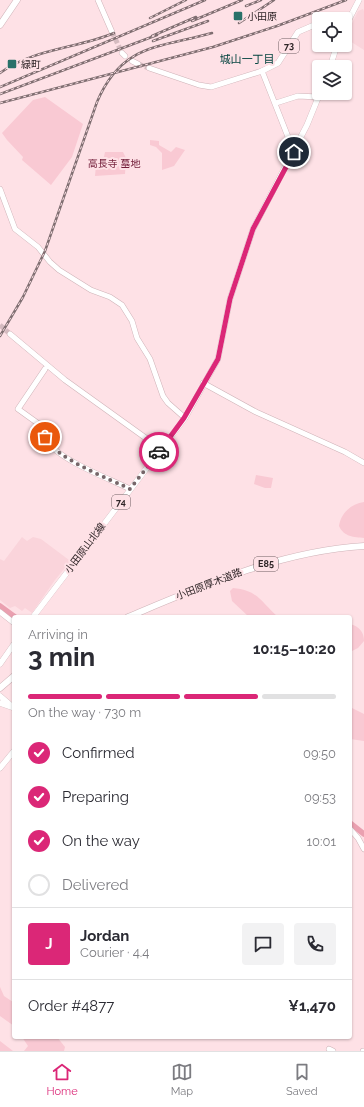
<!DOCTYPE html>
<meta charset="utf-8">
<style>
body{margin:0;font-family:Raleway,"Noto Sans JP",sans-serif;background:#f2f2f3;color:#2b2b33;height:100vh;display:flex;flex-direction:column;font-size:15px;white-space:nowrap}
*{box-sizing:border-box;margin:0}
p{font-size:13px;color:#7c7c81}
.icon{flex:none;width:22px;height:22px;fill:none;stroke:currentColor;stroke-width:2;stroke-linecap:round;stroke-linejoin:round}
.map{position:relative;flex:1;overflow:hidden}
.panel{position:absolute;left:12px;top:615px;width:340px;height:424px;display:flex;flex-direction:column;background:#fff;border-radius:4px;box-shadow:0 1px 3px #0004}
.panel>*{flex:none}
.buttons{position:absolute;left:312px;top:12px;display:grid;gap:8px}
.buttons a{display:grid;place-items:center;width:40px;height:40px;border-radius:4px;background:#fff;box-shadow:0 1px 3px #0004;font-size:20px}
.pin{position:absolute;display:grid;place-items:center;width:34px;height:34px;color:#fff;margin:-17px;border:2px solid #fff;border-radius:50%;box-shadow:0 1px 4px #0007}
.courier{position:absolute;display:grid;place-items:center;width:40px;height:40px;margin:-20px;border:3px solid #db2777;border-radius:50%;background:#fff;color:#222;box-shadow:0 1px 5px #0007}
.head em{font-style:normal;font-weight:700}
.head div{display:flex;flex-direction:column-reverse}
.head{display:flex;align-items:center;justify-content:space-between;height:68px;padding:0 16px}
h1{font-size:26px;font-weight:700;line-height:30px}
.bar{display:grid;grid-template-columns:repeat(4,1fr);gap:6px 4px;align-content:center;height:48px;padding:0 16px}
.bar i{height:5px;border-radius:3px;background:#e1e1e2}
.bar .active{background:#db2777}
.bar p{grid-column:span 4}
.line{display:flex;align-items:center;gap:10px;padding:0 16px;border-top:1px solid #e1e1e2}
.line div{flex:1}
.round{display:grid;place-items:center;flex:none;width:42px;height:42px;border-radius:4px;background:#f2f2f3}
ol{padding:0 16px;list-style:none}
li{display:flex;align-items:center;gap:12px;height:44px}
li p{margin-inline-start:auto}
li .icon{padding:4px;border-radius:50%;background:#db2777;color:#fff;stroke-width:4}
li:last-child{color:#7c7c81}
li i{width:22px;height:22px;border:2px solid #e1e1e2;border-radius:50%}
.dock{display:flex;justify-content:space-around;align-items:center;height:56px;border-top:1px solid #e1e1e2;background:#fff;font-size:11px;color:#7c7c81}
.dock a{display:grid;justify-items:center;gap:2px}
.dock .active{color:#db2777}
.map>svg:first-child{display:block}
.built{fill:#fad4db}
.green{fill:#f9c9d3}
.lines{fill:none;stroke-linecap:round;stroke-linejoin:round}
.river{stroke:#eaa0b0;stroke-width:5.5}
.secondary-tunnel{stroke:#d5bbc0;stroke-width:5;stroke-dasharray:5 2.5;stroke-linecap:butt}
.secondary-casing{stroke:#cfb3b8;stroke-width:6}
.primary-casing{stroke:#cfb3b8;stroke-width:6}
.highway-casing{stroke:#cfb3b8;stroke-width:7}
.secondary{stroke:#fff;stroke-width:5}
.primary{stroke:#fff;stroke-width:5.5}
.highway{stroke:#fff;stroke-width:6}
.rail-casing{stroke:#7f6e71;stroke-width:2.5}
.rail{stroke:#fee1e6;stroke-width:1;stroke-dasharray:3;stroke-linecap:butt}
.done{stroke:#77676a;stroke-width:4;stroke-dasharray:0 7.2}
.route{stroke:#db2777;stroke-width:5}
.poi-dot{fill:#297169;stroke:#fee1e6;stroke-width:1.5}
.labels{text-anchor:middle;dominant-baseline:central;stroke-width:4;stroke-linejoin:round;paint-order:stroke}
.shield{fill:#fee1e6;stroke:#6d5d60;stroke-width:1}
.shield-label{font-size:9px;font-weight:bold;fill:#2f2527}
.poi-label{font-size:10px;fill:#2f2527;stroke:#fee1e6;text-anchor:start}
.park-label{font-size:10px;fill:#721d39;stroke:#fee1e6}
.street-label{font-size:10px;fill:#2f2527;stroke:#fee1e6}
.neighbourhood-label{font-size:11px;fill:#02433e;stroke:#fee1e6}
</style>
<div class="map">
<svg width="364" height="1051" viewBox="0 0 364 1051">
<rect width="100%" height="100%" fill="#fee1e6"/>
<!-- built -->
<path class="built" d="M363,9l1,2v39l-19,-12 13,-27z
M22,537l5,4 6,-4 8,2 28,21v3l-14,17 -23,33 -7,-5 -3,3 -7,-5 -5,2 -10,-8v-41l4,2z"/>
<!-- green -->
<path class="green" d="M45,97l38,27 -11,33 -21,28 -29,-25 1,-3 -16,-17 -5,-7 31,-33z
M150,140l9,1v4l12,7 5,-5 9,3 -11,16 -12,4v-17l-6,-6 -6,-2z
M105,152h18l3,6 -1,16 -30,2 1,-11 6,1z
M256,475l17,3 -2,10h-6l-11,-4z
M364,502v36c-10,-1 -20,-1 -25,-12 2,-13 12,-22 25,-24z
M233,588c25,2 28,14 45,29h-29l-17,-16 -2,-10z
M350,624c9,2 14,8 14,17l-6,7 -8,4z
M350,707l14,7v27l-14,-2z
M0,987l4,9 9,6 1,24 -14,-10z
M22,1037h35l8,10 -1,4h-40l4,-5z
M0,1041l13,10h-13z"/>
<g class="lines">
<!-- river -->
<path class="river" d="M0,606l15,11
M350,823l14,11"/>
<!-- secondary-tunnel -->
<path class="secondary-tunnel" d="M112,32l10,21
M138,64l11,4
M0,325l10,9"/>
<!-- secondary casing -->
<g class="secondary-casing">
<path id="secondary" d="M98,0l14,32
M122,53l3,3
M132,61l6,3
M149,68l50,17 12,2 51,-16 32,81
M276,103l22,-7 20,1
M0,189l15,40 23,18 12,15 9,8 32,20 19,7 12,8 10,16 5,17 13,21 13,37 5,7 17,15
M10,334l55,46 96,69
M45,369l-27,40 25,18c3,4 1,10 4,14 12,19 63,38 83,48
M203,383l53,29 89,40 19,11
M0,612l14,11
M350,829l8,9 6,11
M329,1049l4,2
M363,1051h1"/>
</g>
<!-- primary casing -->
<g class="primary-casing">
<path id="primary" d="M328,19l15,-4h8
M345,27l14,-27
M330,67l7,-22
M262,71l16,-8 20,-31 21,-9
M33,617l152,-199 33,-59 12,-60 23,-70 54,-104 13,-32
M0,664l14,-20
M0,696l14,12
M0,703l14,5
M0,768l14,-17"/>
</g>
<!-- highway casing -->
<g class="highway-casing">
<path id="highway" d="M0,25l17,-25
M128,617c76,-32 153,-66 236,-71
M0,688l14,-12"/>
</g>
<!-- secondary -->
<use href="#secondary" class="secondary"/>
<!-- primary -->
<use href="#primary" class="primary"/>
<!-- highway -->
<use href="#highway" class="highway"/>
<!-- rail casing -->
<g class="rail-casing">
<path id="rail" d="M246,6l15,-6
M150,18l36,-18
M192,21l50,-21
M239,23l35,-23
M152,36l44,-19
M153,41l55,-20
M0,73c32,-24 79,-25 114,-40
M0,87l205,-87
M0,94l157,-59
M0,103l213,-56 64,-21 69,-26
M0,336l23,-39 22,-46 52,-149c25,-59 63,-54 115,-69"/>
</g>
<!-- rail -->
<use href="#rail" class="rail"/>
</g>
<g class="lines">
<!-- done -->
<path class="done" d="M45,437c9,21 65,42 85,52l29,-37"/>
<!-- route -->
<path class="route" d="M159,452l25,-34 34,-59 12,-60 23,-70 41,-77"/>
</g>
<!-- markers -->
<g class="poi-dot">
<rect x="233" y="11" width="10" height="10" rx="2"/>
<rect x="7" y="59" width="10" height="10" rx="2"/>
</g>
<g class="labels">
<!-- shield labels -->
<g class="shield">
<rect x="279" y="39" width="20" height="14" rx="3"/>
<rect x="112" y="495" width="18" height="14" rx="3"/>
<rect x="254" y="557" width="24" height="14" rx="3"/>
</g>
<g class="shield-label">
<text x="289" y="46">73</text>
<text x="121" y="502">74</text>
<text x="266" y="564">E85</text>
</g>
<!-- poi labels -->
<g class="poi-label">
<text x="247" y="16">小田原</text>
<text x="21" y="64">緑町</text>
</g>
<!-- park labels -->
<g class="park-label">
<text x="114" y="163">高長寺 墓地</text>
</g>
<!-- street labels -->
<g class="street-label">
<text transform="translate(85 548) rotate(-53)">小田原山北線</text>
<text transform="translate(209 584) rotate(-21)">小田原厚木道路</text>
</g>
<!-- neighbourhood labels -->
<g class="neighbourhood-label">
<text x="247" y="59">城山一丁目</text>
</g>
</g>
</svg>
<div class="buttons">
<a><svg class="icon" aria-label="locate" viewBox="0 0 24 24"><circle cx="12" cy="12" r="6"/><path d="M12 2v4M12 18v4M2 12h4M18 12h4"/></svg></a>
<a><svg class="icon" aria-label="layers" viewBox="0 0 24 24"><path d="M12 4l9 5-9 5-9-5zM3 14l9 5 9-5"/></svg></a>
</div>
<div class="pin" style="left:45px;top:437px;background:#ea580c"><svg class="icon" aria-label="bag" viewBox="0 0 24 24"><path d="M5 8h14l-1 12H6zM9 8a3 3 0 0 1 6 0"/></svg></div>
<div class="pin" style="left:294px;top:152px;background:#1f2937"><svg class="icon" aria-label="home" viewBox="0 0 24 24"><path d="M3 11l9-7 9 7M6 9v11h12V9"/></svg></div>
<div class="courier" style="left:159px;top:452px"><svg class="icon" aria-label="car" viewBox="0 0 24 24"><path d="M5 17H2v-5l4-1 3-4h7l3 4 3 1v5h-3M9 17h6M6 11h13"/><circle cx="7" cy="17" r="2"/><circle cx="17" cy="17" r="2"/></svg></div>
<section class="panel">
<div class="head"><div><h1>3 min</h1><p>Arriving in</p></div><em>10:15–10:20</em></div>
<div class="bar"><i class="active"></i><i class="active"></i><i class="active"></i><i></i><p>On the way · 730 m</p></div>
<ol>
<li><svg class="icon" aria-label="check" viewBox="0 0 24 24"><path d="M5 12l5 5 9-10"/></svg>Confirmed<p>09:50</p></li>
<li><svg class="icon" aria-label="check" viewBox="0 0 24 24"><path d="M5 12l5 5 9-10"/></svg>Preparing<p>09:53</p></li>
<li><svg class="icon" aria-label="check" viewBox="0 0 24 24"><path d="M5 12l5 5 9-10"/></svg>On the way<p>10:01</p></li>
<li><i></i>Delivered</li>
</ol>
<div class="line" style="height:72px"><b class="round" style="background:#db2777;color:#fff">J</b><div><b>Jordan</b><p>Courier · 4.4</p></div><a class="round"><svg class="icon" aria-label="chat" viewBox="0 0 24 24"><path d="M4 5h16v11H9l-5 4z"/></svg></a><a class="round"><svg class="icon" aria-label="phone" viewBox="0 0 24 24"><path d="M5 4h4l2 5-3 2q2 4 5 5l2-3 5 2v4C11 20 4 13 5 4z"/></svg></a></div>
<div class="line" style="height:52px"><div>Order #4877</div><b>¥1,470</b></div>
</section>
</div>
<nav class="dock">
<a class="active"><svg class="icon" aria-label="home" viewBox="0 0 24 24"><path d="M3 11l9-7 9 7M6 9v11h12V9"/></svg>Home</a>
<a><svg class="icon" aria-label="map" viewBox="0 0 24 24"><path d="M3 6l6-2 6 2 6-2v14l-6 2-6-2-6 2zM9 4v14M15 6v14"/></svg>Map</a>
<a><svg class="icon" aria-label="saved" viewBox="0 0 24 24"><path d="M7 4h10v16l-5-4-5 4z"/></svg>Saved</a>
</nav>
